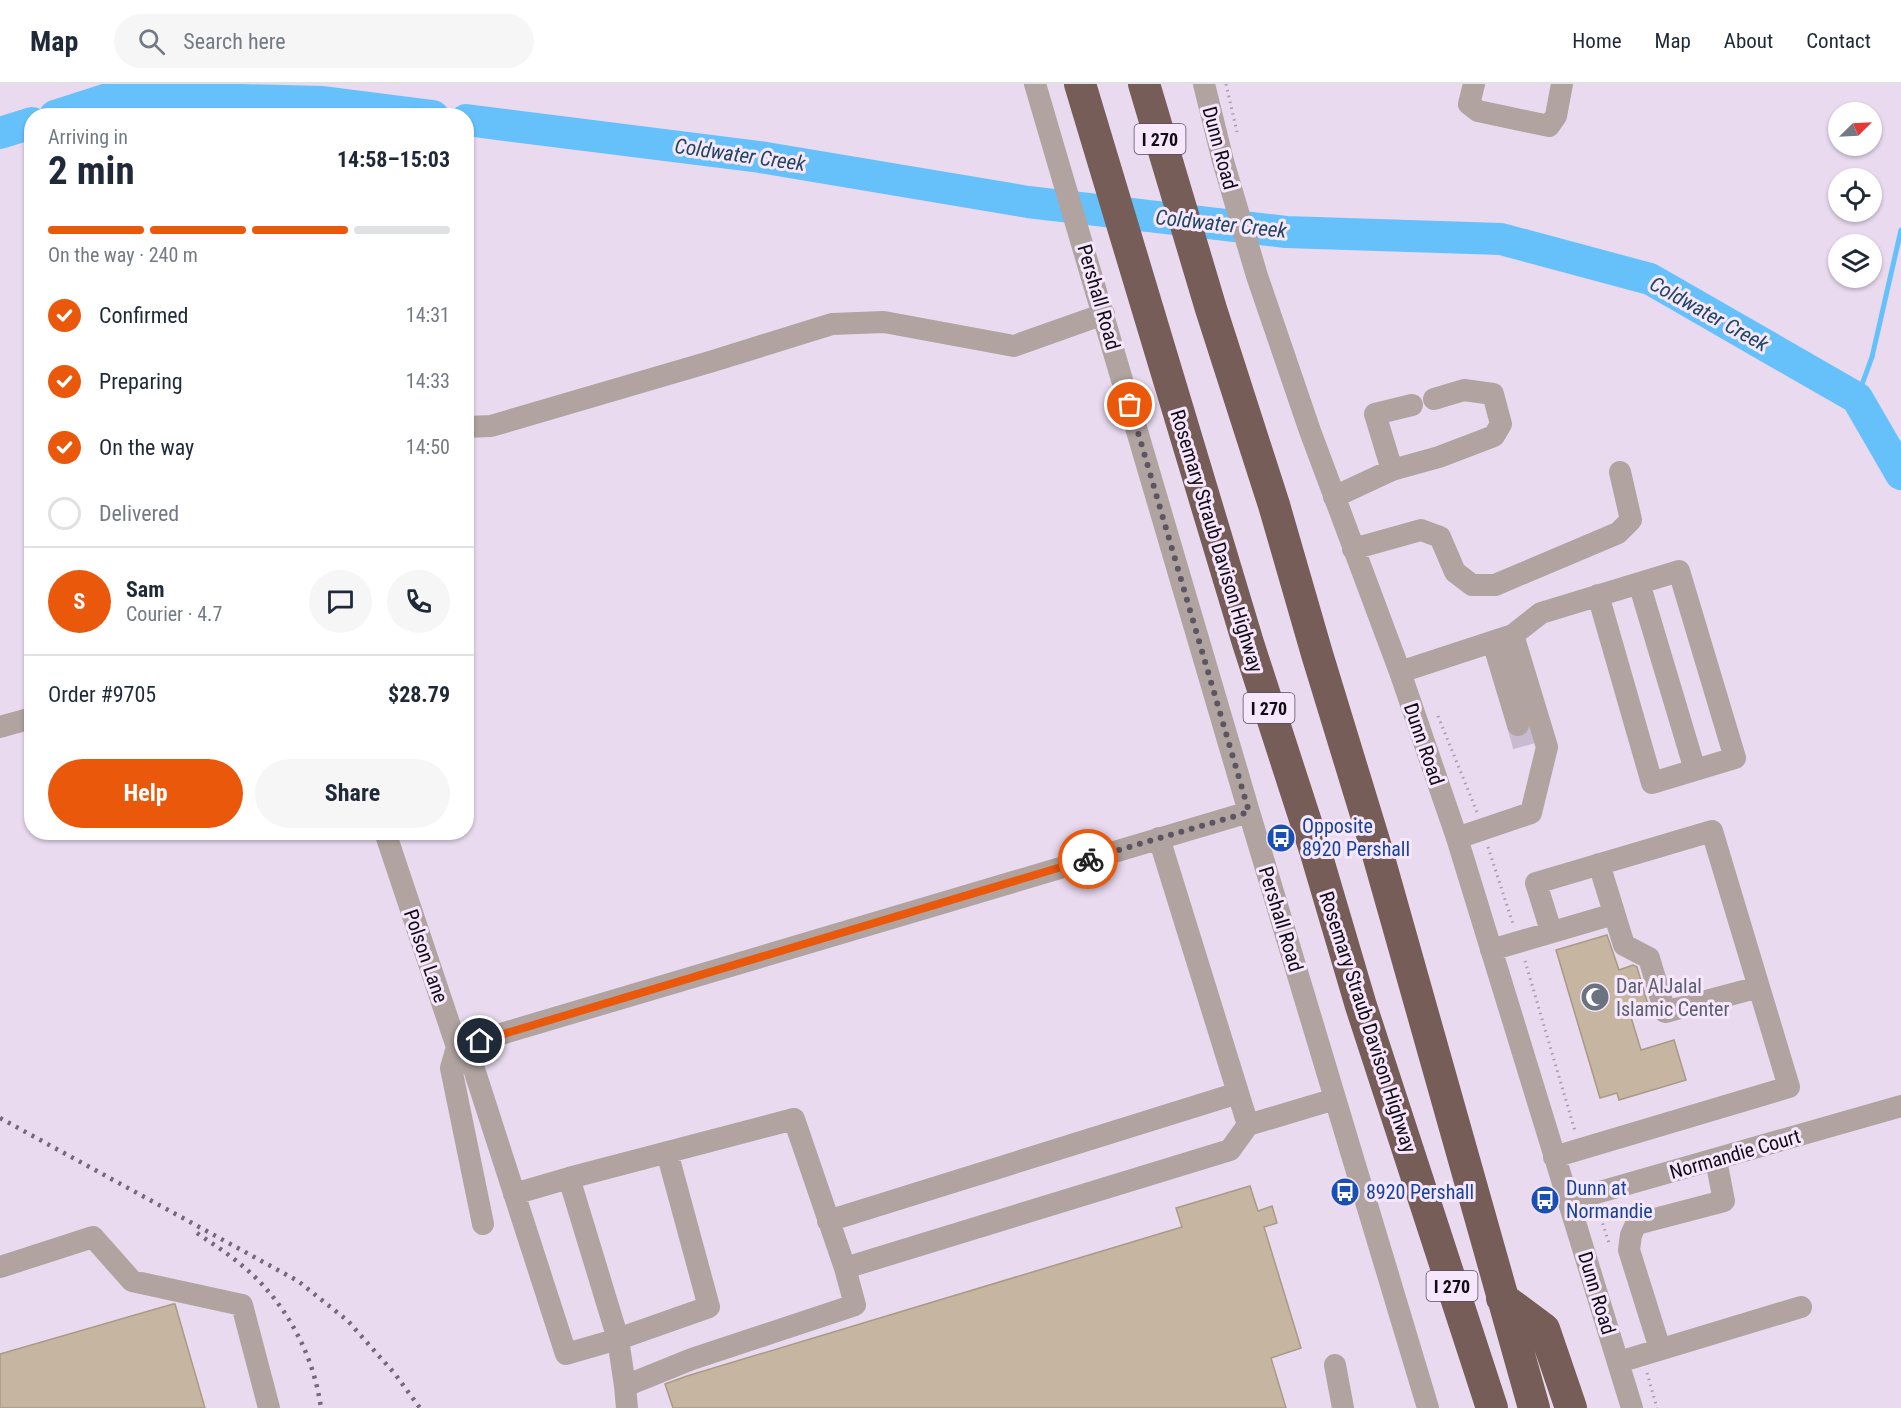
<!DOCTYPE html>
<meta charset="utf-8">
<style>
body{margin:0;font-family:"Roboto Condensed",sans-serif;background:#f6f6f7;color:#1f2937;height:100vh;display:flex;flex-direction:column;font-size:22px;white-space:nowrap}
*{box-sizing:border-box;margin:0}
p{font-size:20px;color:#747a83}
.icon{flex:none;width:33px;height:33px;fill:none;stroke:currentColor;stroke-width:2;stroke-linecap:round;stroke-linejoin:round}
.map{position:relative;flex:1;overflow:hidden}
.panel{position:absolute;left:24px;top:24px;width:450px;height:732px;display:flex;flex-direction:column;background:#fff;border-radius:24px;box-shadow:0 2px 4px #0004}
.panel>*{flex:none}
.needle{width:39px;rotate:66deg}
.fabs{position:absolute;left:1828px;top:18px;display:grid;gap:12px}
.fabs a{display:grid;place-items:center;width:54px;height:54px;border-radius:50%;background:#fff;box-shadow:0 2px 4px #0004;font-size:30px}
.pin{position:absolute;display:grid;place-items:center;width:51px;height:51px;color:#fff;margin:-26px;border:3px solid #fff;border-radius:50%;box-shadow:0 2px 6px #0007}
.courier{position:absolute;display:grid;place-items:center;width:60px;height:60px;margin:-30px;border:4px solid #ea580c;border-radius:50%;background:#fff;color:#222;box-shadow:0 2px 8px #0007}
.headline em{font-style:normal;font-weight:700}
.headline div{display:flex;flex-direction:column-reverse}
.headline{display:flex;align-items:center;justify-content:space-between;height:102px;padding:0 24px}
h1{font-size:39px;font-weight:700;line-height:45px}
.bar{display:grid;grid-template-columns:repeat(4,1fr);gap:9px 6px;align-content:center;height:72px;padding:0 24px}
.bar i{height:8px;border-radius:4px;background:#e0e1e3}
.bar .on{background:#ea580c}
.bar p{grid-column:span 4}
.line{display:flex;align-items:center;gap:15px;padding:0 24px;border-top:2px solid #e0e1e3}
.line div{flex:1}
.round{display:grid;place-items:center;flex:none;width:63px;height:63px;border-radius:32px;background:#f6f6f7}
ol{padding:0 24px;list-style:none}
li{display:flex;align-items:center;gap:18px;height:66px}
li p{margin-inline-start:auto}
li .icon{padding:6px;border-radius:50%;background:#ea580c;color:#fff;stroke-width:4}
li:last-child{color:#747a83}
li i{width:33px;height:33px;border:3px solid #e0e1e3;border-radius:50%}
.cta{display:flex;gap:12px;margin-top:auto;padding:12px 24px}
.cta a{flex:1;height:69px;border-radius:36px;background:#ea580c;color:#fff;font-size:24px;font-weight:700;line-height:69px;text-align:center}
.cta a+a{background:#f6f6f7;color:#1f2937}
header{display:flex;align-items:center;gap:36px;box-sizing:border-box;height:84px;padding:0 30px;background:#fff;border-bottom:2px solid #e0e1e3}
header strong{font-size:28px}
nav{display:flex;gap:33px;margin-inline-start:auto;font-size:21px}
.search{width:420px;height:54px;background:#f6f6f7;display:flex;align-items:center;gap:15px;box-sizing:border-box;padding:0 21px;border-radius:33px;color:#747a83;font-size:22px}
.map>svg:first-child{display:block}
.lines{fill:none;stroke-linecap:round;stroke-linejoin:round}
.stream{stroke:#66c1fb;stroke-width:5}
.river{stroke:#66c1fb;stroke-width:32}
.building{fill:#c6b6a1;stroke:#a99a85;stroke-width:1.5}
.minor-tunnel{stroke:#c9bbcf;stroke-width:22;stroke-dasharray:22 11;stroke-linecap:butt}
.path{stroke:#a79bad;stroke-width:3;stroke-dasharray:1.5 4.5;stroke-linecap:butt}
.minor{stroke:#b0a3a0;stroke-width:22}
.highway{stroke:#775d58;stroke-width:32}
.rail{stroke:#736978;stroke-width:4.5;stroke-dasharray:3 6;stroke-linecap:butt}
.done{stroke:#5d5562;stroke-width:6;stroke-dasharray:0 10.8}
.route{stroke:#ea580c;stroke-width:8}
.labels{text-anchor:middle;dominant-baseline:central;stroke-width:6;stroke-linejoin:round;paint-order:stroke}
.shield{fill:#f6e7fd;stroke:#564e5b;stroke-width:1.5}
.shield-label{font-size:18px;font-weight:bold;fill:#120d15}
.street-label{font-size:20px;fill:#120d15;stroke:#f6e7fd}
.transit-label{font-size:20px;fill:#164399;stroke:#f6e7fd;text-anchor:start}
.worship-label{font-size:20px;fill:#5b616d;stroke:#f6e7fd;text-anchor:start}
.water-label{font-size:21px;font-style:italic;fill:#214760;stroke:#f6e7fd}
</style>
<header>
<strong>Map</strong>
<div class="search"><svg class="icon" aria-label="search" viewBox="0 0 24 24"><circle cx="10" cy="10" r="6"/><path d="M15 15l6 6"/></svg>Search here</div>
<nav><a>Home</a><a>Map</a><a>About</a><a>Contact</a></nav>
</header>
<div class="map">
<svg width="1901" height="1324" viewBox="0 0 1901 1324">
<rect width="100%" height="100%" fill="#e9daf0"/>
<g class="lines">
<!-- stream -->
<path class="stream" d="M1857,314l15,-41 29,-127"/>
<!-- river -->
<path class="river" d="M55,32l59,-19 209,5 110,14
M466,36l294,37 268,45 258,30 215,7 149,40 207,119 44,76
M0,49l32,-10"/>
</g>
<!-- building -->
<path class="building" d="M1607,851l12,35 14,-5 4,2 12,41 -19,6 11,36 33,-10 12,40 -67,20 -2,-7 -17,5 -44,-148z
M1250,1102l8,25 14,-5 5,17 -13,4 37,121 -30,10 15,50h-613l-8,-24 22,-8 495,-149 -6,-19z
M173,1220h2l30,104h-205v-54z"/>
<g class="lines">
<!-- minor-tunnel -->
<path class="minor-tunnel" d="M1518,641l8,29"/>
<!-- path -->
<path class="path" d="M1226,0l11,48
M1438,632l39,96
M1488,763l25,77
M1525,877l50,170
M1599,1128l10,31
M1647,1289l10,35"/>
<!-- minor -->
<path class="minor" d="M1035,0l214,728 179,596
M1204,0l19,77 34,115 53,155 90,241 57,166 175,570
M1474,0l-5,20 9,7 71,15 7,-10 6,-32
M466,343l25,-1 222,-65 119,-37 52,-2 130,24 90,-32
M1392,386l-17,-56 37,-9
M1334,413l58,-27 47,-13 55,-21 7,-12 -8,-30 -29,-4 -30,9
M1353,465l68,-19 19,7 15,35 17,13h23l123,-52 13,-13 -11,-48
M1639,499l56,187
M1493,558l25,83
M1400,588l113,-37 28,-22 138,-42 56,187 -83,25 -54,-188
M0,643l32,-9
M385,748l72,215 792,-235
M1159,754l89,287
M1457,754l74,-25 16,-66 -34,-112
M1599,780l25,81 25,13 16,54 94,-25
M1551,847l-15,-48 176,-52 77,256 -235,70
M1491,866l123,-36
M457,963l17,22 92,285 52,-15 91,-32 -42,-155
M457,963l-6,21 32,156
M514,1110l55,-16
M1568,1117l333,-95
M828,1137l410,-128
M0,1183l93,-30 39,44 110,24 27,103
M1660,1265l-31,-99 2,-15 5,-11 88,-23 -8,-41
M1619,1278l182,-55
M1335,1281l8,43
M625,1302l-7,-47 -49,-161 225,-59 51,149
M627,1324l-2,-22 67,-27 163,-54 -10,-37 385,-118 18,-25 87,-26"/>
<!-- highway -->
<path class="highway" d="M1080,0l168,559 67,207 46,156 131,402
M1144,0l67,225 63,196 43,149 58,190 159,564
M1502,1214l42,31 27,79"/>
<!-- rail -->
<path class="rail" d="M0,1034l298,163 50,40 47,53 25,34
M197,1149c14,10 29,19 42,30 44,35 74,88 82,145"/>
</g>
<g class="lines">
<!-- done -->
<path class="done" d="M1088,775l161,-47 -119,-407"/>
<!-- route -->
<path class="route" d="M480,957l608,-182"/>
</g>
<!-- icons -->
<defs>
<g id="bus-disc" transform="scale(1.5)"><circle r="9.5" fill="#1a4fb4" stroke="#f6e7fd"/><path d="M-5-6H5V4H4V6H2V4H-2V6H-4V4H-5ZM-3.5-4V0h7V-4ZM-3.5 1.2v1.5H-2V1.2ZM2 1.2v1.5H3.5V1.2Z" fill="#fff"/></g>
<g id="mosque-disc" transform="scale(1.5)"><circle r="9.5" fill="#6b7280" stroke="#f6e7fd"/><path d="M3.5-4.9A6 6 0 1 0 3.5 4.9A5 5 0 1 1 3.5-4.9Z" fill="#fff"/></g>
</defs>
<g fill-rule="evenodd">
<use href="#bus-disc" x="1281" y="754"/>
<use href="#mosque-disc" x="1595" y="913"/>
<use href="#bus-disc" x="1345" y="1108"/>
<use href="#bus-disc" x="1545" y="1116"/>
</g>
<g class="labels">
<!-- shield labels -->
<g class="shield">
<rect x="1134.5" y="40" width="51" height="30" rx="4.5"/>
<rect x="1243.5" y="609" width="51" height="30" rx="4.5"/>
<rect x="1426.5" y="1187" width="51" height="30" rx="4.5"/>
</g>
<g class="shield-label">
<text x="1160" y="55">I 270</text>
<text x="1269" y="624">I 270</text>
<text x="1452" y="1202">I 270</text>
</g>
<!-- street labels -->
<g class="street-label">
<text transform="translate(1220 64) rotate(75)">Dunn Road</text>
<text transform="translate(1099 213) rotate(74)">Pershall Road</text>
<text transform="translate(1217 457) rotate(73)">Rosemary Straub Davison Highway</text>
<text transform="translate(1424 660) rotate(71)">Dunn Road</text>
<text transform="translate(1281 835) rotate(73)">Pershall Road</text>
<text transform="translate(426 872) rotate(71)">Polson Lane</text>
<text transform="translate(1368 938) rotate(72)">Rosemary Straub Davison Highway</text>
<text transform="translate(1735 1070) rotate(-16)">Normandie Court</text>
<text transform="translate(1597 1209) rotate(73)">Dunn Road</text>
</g>
<!-- transit labels -->
<g class="transit-label">
<text x="1302" y="742">Opposite<tspan x="1302" dy="23">8920 Pershall</tspan></text>
<text x="1566" y="1104">Dunn at<tspan x="1566" dy="23">Normandie</tspan></text>
<text x="1366" y="1108">8920 Pershall</text>
</g>
<!-- worship labels -->
<g class="worship-label">
<text x="1616" y="902">Dar AlJalal<tspan x="1616" dy="23">Islamic Center</tspan></text>
</g>
<!-- water labels -->
<g class="water-label">
<text transform="translate(740 71) rotate(8)">Coldwater Creek</text>
<text transform="translate(1221 140) rotate(6)">Coldwater Creek</text>
<text transform="translate(1709 230) rotate(29)">Coldwater Creek</text>
</g>
</g>
</svg>
<div class="fabs">
<a><svg class="needle" viewBox="-14 -14 28 28"><path d="M0-13l5 13h-10z" fill="#e53935"/><path d="M0 13l5-13h-10z" fill="#747a83"/></svg></a>
<a><svg class="icon" aria-label="locate" viewBox="0 0 24 24"><circle cx="12" cy="12" r="6"/><path d="M12 2v4M12 18v4M2 12h4M18 12h4"/></svg></a>
<a><svg class="icon" aria-label="layers" viewBox="0 0 24 24"><path d="M12 4l9 5-9 5-9-5zM3 14l9 5 9-5"/></svg></a>
</div>
<div class="pin" style="left:1130px;top:321px;background:#ea580c"><svg class="icon" aria-label="bag" viewBox="0 0 24 24"><path d="M5 8h14l-1 12H6zM9 8a3 3 0 0 1 6 0"/></svg></div>
<div class="pin" style="left:480px;top:957px;background:#1f2937"><svg class="icon" aria-label="home" viewBox="0 0 24 24"><path d="M3 11l9-7 9 7M6 9v11h12V9"/></svg></div>
<div class="courier" style="left:1088px;top:775px"><svg class="icon" aria-label="bike" viewBox="0 0 24 24"><circle cx="6" cy="16" r="4"/><circle cx="18" cy="16" r="4"/><path d="M6 16l4-8h5l3 8M10 8l3 8H6M13 5h3"/></svg></div>
<section class="panel">
<div class="headline"><div><h1>2 min</h1><p>Arriving in</p></div><em>14:58–15:03</em></div>
<div class="bar"><i class="on"></i><i class="on"></i><i class="on"></i><i></i><p>On the way · 240 m</p></div>
<ol>
<li><svg class="icon" aria-label="check" viewBox="0 0 24 24"><path d="M5 12l5 5 9-10"/></svg>Confirmed<p>14:31</p></li>
<li><svg class="icon" aria-label="check" viewBox="0 0 24 24"><path d="M5 12l5 5 9-10"/></svg>Preparing<p>14:33</p></li>
<li><svg class="icon" aria-label="check" viewBox="0 0 24 24"><path d="M5 12l5 5 9-10"/></svg>On the way<p>14:50</p></li>
<li><i></i>Delivered</li>
</ol>
<div class="line" style="height:108px"><b class="round" style="background:#ea580c;color:#fff">S</b><div><b>Sam</b><p>Courier · 4.7</p></div><a class="round"><svg class="icon" aria-label="chat" viewBox="0 0 24 24"><path d="M4 5h16v11H9l-5 4z"/></svg></a><a class="round"><svg class="icon" aria-label="phone" viewBox="0 0 24 24"><path d="M5 4h4l2 5-3 2q2 4 5 5l2-3 5 2v4C11 20 4 13 5 4z"/></svg></a></div>
<div class="line" style="height:78px"><div>Order #9705</div><b>$28.79</b></div>
<div class="cta"><a>Help</a><a>Share</a></div>
</section>
</div>
